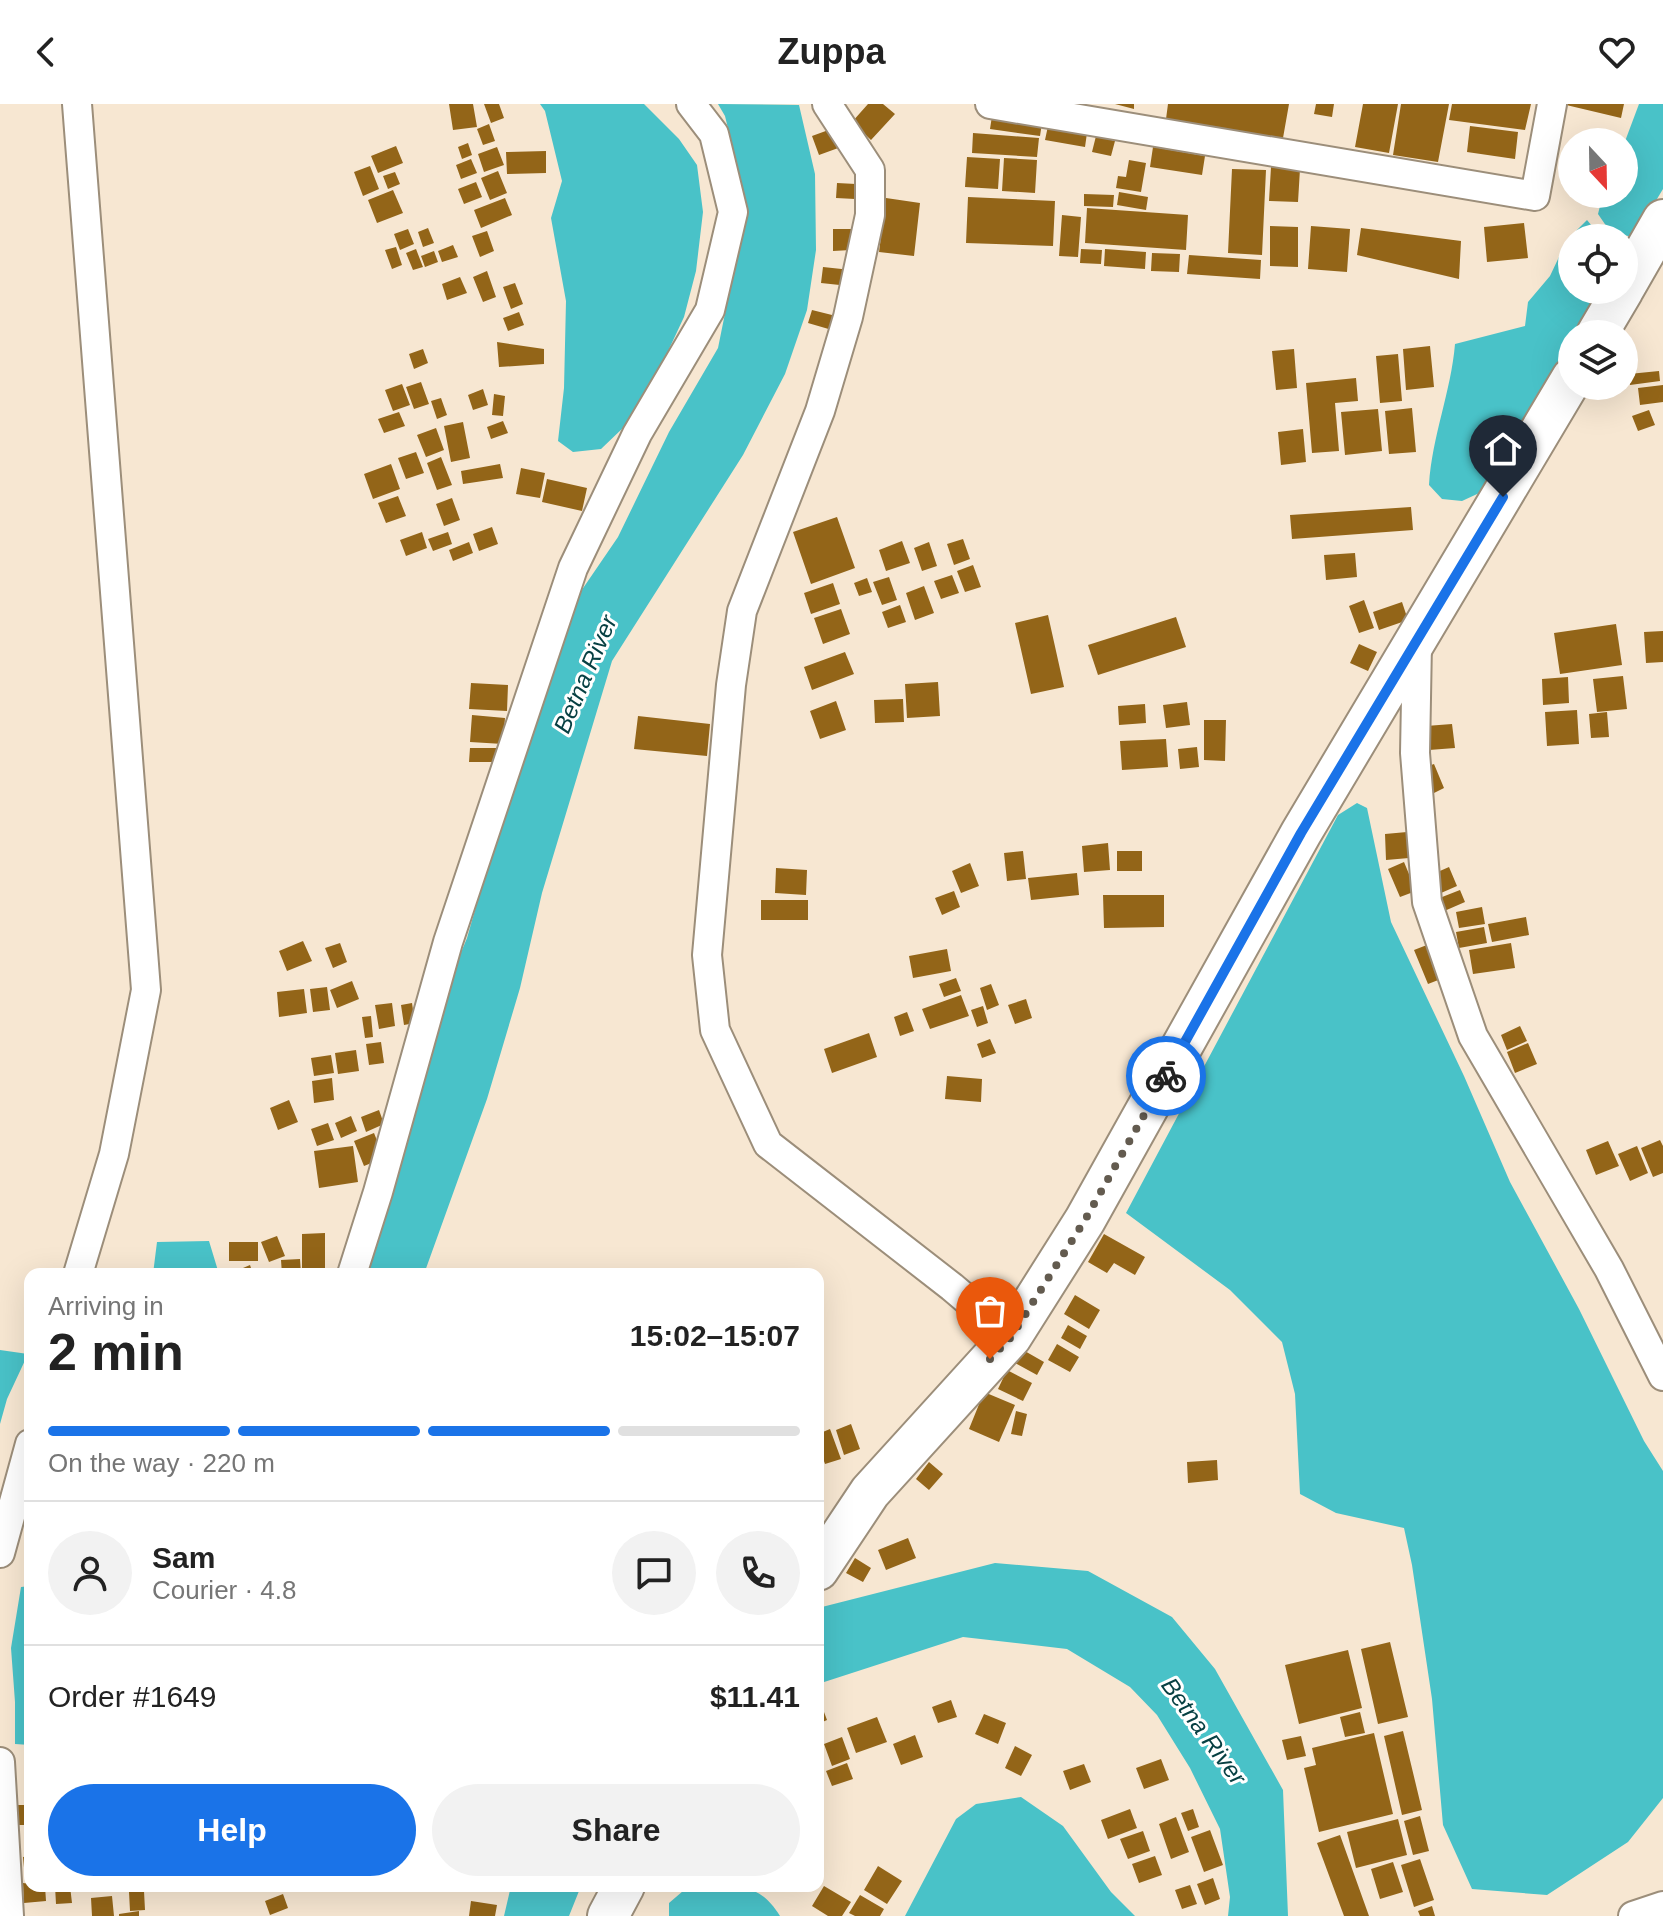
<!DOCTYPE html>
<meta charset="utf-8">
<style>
body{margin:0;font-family:Helvetica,sans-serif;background:#f2f2f2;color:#222;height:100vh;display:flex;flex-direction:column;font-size:30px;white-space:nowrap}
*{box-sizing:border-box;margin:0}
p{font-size:26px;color:#767676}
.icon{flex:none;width:44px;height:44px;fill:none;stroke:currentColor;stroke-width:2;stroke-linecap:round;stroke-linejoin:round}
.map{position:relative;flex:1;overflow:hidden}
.side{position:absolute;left:24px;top:1164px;width:800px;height:624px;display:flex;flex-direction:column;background:#fff;border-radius:16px;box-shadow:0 8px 32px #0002}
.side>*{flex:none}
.needle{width:52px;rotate:158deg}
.controls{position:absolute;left:1558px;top:24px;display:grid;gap:16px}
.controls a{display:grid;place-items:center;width:80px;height:80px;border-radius:50%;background:#fff;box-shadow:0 8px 32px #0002;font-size:40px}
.pin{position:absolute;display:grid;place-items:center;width:68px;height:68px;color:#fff;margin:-82px -34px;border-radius:50% 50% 50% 0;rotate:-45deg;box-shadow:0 0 8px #0007}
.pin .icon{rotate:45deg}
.courier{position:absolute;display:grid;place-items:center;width:80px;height:80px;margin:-40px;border:6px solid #1a73e8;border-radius:50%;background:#fff;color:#222;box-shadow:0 2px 10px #0007}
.head em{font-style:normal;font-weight:800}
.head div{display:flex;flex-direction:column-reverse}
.head{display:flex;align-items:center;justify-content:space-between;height:136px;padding:0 24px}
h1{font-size:52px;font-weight:800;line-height:60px}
.bar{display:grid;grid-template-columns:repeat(4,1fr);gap:12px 8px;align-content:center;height:96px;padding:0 24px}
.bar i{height:10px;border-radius:6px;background:#e0e0e0}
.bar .current{background:#1a73e8}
.bar p{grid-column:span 4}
.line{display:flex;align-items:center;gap:20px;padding:0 24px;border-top:2px solid #e0e0e0}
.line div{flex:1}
.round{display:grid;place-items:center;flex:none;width:84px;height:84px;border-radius:42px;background:#f2f2f2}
.action{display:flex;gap:16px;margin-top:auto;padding:16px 24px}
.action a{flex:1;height:92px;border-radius:48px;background:#1a73e8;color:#fff;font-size:32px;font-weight:800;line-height:92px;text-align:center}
.action a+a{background:#f2f2f2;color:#222}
header{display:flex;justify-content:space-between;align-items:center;height:104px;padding:0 24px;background:#fff;font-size:36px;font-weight:800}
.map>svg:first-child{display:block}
.water{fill:#49c2c8}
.building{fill:#936518}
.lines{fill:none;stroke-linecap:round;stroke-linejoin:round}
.minor-casing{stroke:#9c8e7a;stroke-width:32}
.highway-casing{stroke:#9c8e7a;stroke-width:44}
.minor{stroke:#fff;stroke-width:28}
.highway{stroke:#fff;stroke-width:40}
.done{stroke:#635b4f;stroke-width:8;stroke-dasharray:0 14.4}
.route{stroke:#1a73e8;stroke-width:10}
.labels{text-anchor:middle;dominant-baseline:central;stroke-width:6;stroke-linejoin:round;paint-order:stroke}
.water-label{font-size:24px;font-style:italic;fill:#074043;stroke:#fff}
</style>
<header><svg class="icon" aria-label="back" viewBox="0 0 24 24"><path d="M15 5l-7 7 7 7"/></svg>Zuppa<svg class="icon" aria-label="heart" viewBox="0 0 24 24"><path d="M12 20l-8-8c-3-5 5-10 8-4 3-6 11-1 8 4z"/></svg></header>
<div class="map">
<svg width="1663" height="1812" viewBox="0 0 1663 1812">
<rect width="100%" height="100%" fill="#f7e7d2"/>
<!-- water -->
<path class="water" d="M540,0h104l35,35 18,26 6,47 -7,59 -12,46 -35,75 -25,35 -23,22 -28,3 -15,-11 6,-53 2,-87 -15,-83 11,-37 -17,-70z
M718,0l81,1 16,69 1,76 -9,60 -22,64 -42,81 -131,206 -70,232 -22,95 -33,111 -63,175h-58l79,-283 22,-53 30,-105 80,-236 41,-60 51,-105 49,-84 19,-94 7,-59 -19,-79z
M1639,0h24v85l-29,48 -23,-4 -13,-19 5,-20h21v-50z
M1587,116l15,18h-30v52h36l-28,44h-8v14l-84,141 -26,12 -20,-2 -13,-14c3,-49 22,-93 26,-141l70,-18 3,-24 22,-26 17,-36z
M1357,699l10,5 24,114 73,154 46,106 69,127 65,132 19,30v327l-35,44 -81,53 -75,-6 -29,-64 -11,-126 -20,-134 -8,-37 -68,-15 -36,-19 -5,-100 -13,-52 -52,-52 -104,-77 212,-398z
M209,1137l10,33h-66l4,-32z
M0,1246l28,4 -21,45 -7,25z
M995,1459l93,8 84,46 43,52 68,121 5,126h-60l2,-19 -10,-68 -30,-61 -33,-53 -27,-28 -63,-38 -104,-12 -145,47v-76z
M30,1482v159l-15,-1v-42l-4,-54 10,-61z
M1021,1693l42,29 48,66 24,24h-230l51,-97 20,-15z
M511,1782h70l-12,30h-65z
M693,1782c39,0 64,-7 87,30h-111v-13l14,-12z"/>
<!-- building -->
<path class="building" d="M449,0h24l4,23 -24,3z
M484,0h15l5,14 -13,5z
M868,0h15l12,10 -24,26 -19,-18z
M1115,0h19v5z
M1168,0h121l-6,34 -117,-19z
M1316,0h18l-2,13 -18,-3z
M1363,0h35l-9,49 -34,-6z
M1401,0h48l-11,58 -45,-7z
M1452,0h79l-6,26 -76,-10z
M1562,0h62l-3,14z
M992,12l50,7 -2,13 -50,-7z
M489,20l6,17 -12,4 -6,-16z
M1048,22l39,7 -2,14 -40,-7z
M1470,22l48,6 -3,27 -48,-7z
M834,24l7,19 -22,8 -7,-19z
M973,29l66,5 -2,19 -65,-4z
M1096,32l19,5 -4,15 -19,-4z
M468,39l4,12 -10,4 -4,-12z
M396,42l7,17 -25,10 -7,-17z
M497,43l7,18 -20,7 -6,-18z
M1153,43l52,9 -3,19 -52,-8z
M546,47v22l-39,1 -1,-22z
M967,53l33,2 -2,30 -33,-2z
M1004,54l33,2 -2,33 -33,-2z
M471,55l6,14 -16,6 -5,-14z
M1129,56l17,3 -5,29 -25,-4 2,-12 8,1z
M370,62l9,23 -16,7 -9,-24z
M1271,63l29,2 -2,33 -29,-1z
M1232,65l34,1 -4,85 -34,-2z
M498,67l9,22 -17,7 -9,-22z
M395,68l5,12 -12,5 -5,-13z
M476,78l6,15 -18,7 -6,-15z
M837,79l19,1 -1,15 -19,-1z
M393,86l10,23 -26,10 -9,-23z
M1119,88l29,5 -2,13 -29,-5z
M1084,90l30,1 -1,12 -29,-1z
M968,93l87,4 -2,45 -87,-3z
M505,94l7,17 -31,13 -7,-18z
M886,94l34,5 -6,53 -35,-4z
M1087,104l101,7 -2,35 -101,-7z
M1062,111l19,2 -3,40 -19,-1z
M1524,119l4,35 -41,4 -3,-35z
M1270,122l28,1v40l-28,-1z
M1311,122l39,3 -3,43 -39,-3z
M428,124l6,15 -11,4 -5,-15z
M1361,124l100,13 -2,38 -102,-24z
M408,125l6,15 -14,6 -6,-16z
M833,125h18v21l-18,1z
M487,127l7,20 -14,6 -8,-21z
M453,141l5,12 -16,5 -4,-11z
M396,143l6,18 -10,4 -7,-19z
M416,145l7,18 -10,3 -7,-17z
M1081,145l21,1 -1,14 -21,-1z
M1105,145l41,3 -1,17 -41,-3z
M434,147l4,11 -13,5 -4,-11z
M1152,149l28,1 -1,18 -28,-1z
M1189,151l72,5 -1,19 -73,-5z
M823,163l28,3 -2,16 -28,-3z
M487,167l9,26 -13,5 -10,-25z
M460,173l7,16 -20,7 -5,-16z
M515,179l8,21 -12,5 -8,-22z
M812,206l24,6 -4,14 -24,-7z
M519,208l5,13 -16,6 -5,-13z
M497,238l47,7v15l-45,3z
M1430,242l4,41 -28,3 -3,-41z
M423,245l5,14 -14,6 -5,-15z
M1294,245l3,39 -21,2 -4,-39z
M1398,250l4,47 -22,2 -4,-47z
M1659,267l1,10 -30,4 -1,-11z
M1356,274l2,23 -23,2 4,48 -27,2 -6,-70z
M421,278l8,22 -15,5 -8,-22z
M402,280l8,21 -17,6 -8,-21z
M1663,281v17l-23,3 -2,-17z
M483,285l5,16 -15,5 -5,-15z
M494,290l11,2 -2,20 -11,-1z
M441,294l6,17 -10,4 -6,-18z
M1412,304l4,44 -27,2 -4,-43z
M1378,305l4,42 -37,4 -4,-43z
M1649,306l6,15 -17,6 -6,-15z
M399,308l6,14 -21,7 -6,-14z
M503,317l5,12 -17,6 -4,-12z
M463,318l7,36 -19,4 -7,-36z
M436,324l8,22 -18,7 -9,-22z
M1303,325l3,33 -25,3 -3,-33z
M416,348l8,21 -18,6 -8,-21z
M441,353l11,28 -15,5 -10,-27z
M391,360l9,25 -27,10 -9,-25z
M500,360l3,14 -40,6 -2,-13z
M521,364l24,5 -5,25 -24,-4z
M547,375l40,9 -5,23 -40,-9z
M398,392l8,20 -20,7 -8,-20z
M452,394l8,22 -16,6 -8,-22z
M1411,403l2,23 -121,9 -2,-24z
M837,413l18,51 -44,16 -18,-52z
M492,423l6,17 -19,7 -6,-17z
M422,428l5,16 -21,8 -6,-16z
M448,428l4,12 -19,7 -5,-12z
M963,435l7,20 -16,6 -7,-21z
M902,437l8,22 -24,8 -7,-21z
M469,438l4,11 -20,8 -4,-11z
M929,438l8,24 -15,5 -8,-23z
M1355,449l2,24 -31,3 -2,-25z
M973,461l8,22 -16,5 -8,-21z
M952,471l7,18 -18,6 -7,-18z
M889,473l8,23 -15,5 -9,-23z
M867,474l5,14 -13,4 -5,-13z
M833,479l7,21 -29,10 -7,-21z
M924,482l10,27 -19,7 -9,-27z
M1364,496l10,28 -15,5 -10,-27z
M1402,498l6,18 -29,10 -6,-18z
M900,501l6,17 -18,6 -6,-16z
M841,505l9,25 -27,10 -9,-26z
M1048,511l16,72 -33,7 -16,-71z
M1176,513l10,30 -88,28 -10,-30z
M1616,520l6,41 -62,9 -6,-41z
M1663,527v31l-17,1 -2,-31z
M1359,540l18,8 -9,19 -18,-8z
M845,548l9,22 -42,16 -8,-23z
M1623,572l4,33 -30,3 -4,-33z
M1568,573l1,26 -26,2 -1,-26z
M938,578l2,34 -33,2 -2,-34z
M471,579l37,2 -1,26 -38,-2z
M903,595l1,23 -29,1 -1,-23z
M836,597l10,29 -26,9 -10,-28z
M1187,598l3,23 -24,3 -3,-23z
M1145,600l1,19 -27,2 -1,-19z
M1577,606l2,34 -32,2 -2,-34z
M1607,608l2,25 -18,1 -2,-24z
M472,611l33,3 -2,26 -33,-2z
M638,612l72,8 -3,32 -73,-7z
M1204,616h22l-1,41 -21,-1z
M1452,620l3,24 -26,2 -3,-24z
M1166,635l2,28 -46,3 -2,-29z
M1197,643l2,20 -19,2 -2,-20z
M470,644h27v14h-28z
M1434,660l10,24 -10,5 -11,-25z
M1407,728l2,26 -23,2 -1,-26z
M1108,739l2,27 -26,2 -2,-26z
M1023,747l3,28 -19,2 -3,-28z
M1117,747h25v20h-25z
M1404,758l12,29 -16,6 -12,-28z
M970,759l9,23 -18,7 -9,-22z
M1449,763l8,19 -16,7 -8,-19z
M776,764l31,2 -1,25 -31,-2z
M1077,769l2,22 -48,5 -3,-22z
M1460,786l5,12 -23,10 -5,-13z
M954,787l6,16 -18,8 -7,-17z
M1103,791h61v32l-60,1z
M761,796h47v20h-47z
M1482,803l3,17 -26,4 -3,-16z
M1526,813l3,18 -37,7 -4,-18z
M1484,823l3,16 -28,5 -3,-16z
M303,837l9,20 -25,10 -8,-20z
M340,839l7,19 -14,6 -8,-20z
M1432,839l14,34 -18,7 -14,-34z
M1511,839l4,25 -42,6 -4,-24z
M947,845l4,22 -38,7 -4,-22z
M956,874l5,13 -17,6 -5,-13z
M352,877l7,18 -22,9 -7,-18z
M991,880l8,21 -12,5 -7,-22z
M327,883l3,23 -17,2 -3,-23z
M304,885l3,24 -28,4 -2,-25z
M961,891l8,21 -39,13 -8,-20z
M1026,895l6,19 -17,6 -7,-19z
M392,899l3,23 -16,3 -4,-24z
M412,899l3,20 -11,2 -3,-20z
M983,902l5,17 -11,4 -6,-17z
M907,908l7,19 -14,5 -6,-19z
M371,912l2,21 -8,1 -3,-21z
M1520,922l7,15 -20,9 -6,-15z
M869,929l8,24 -45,16 -8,-24z
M990,935l6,14 -14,5 -5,-14z
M381,938l3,21 -15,2 -3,-21z
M1528,939l9,21 -22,9 -8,-21z
M356,946l3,21 -21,3 -3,-21z
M331,951l3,18 -20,3 -3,-18z
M947,972l35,3 -1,23 -36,-3z
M332,974l2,22 -20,3 -2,-22z
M289,996l9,22 -20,8 -8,-22z
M379,1006l5,14 -18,8 -5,-15z
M351,1012l6,15 -16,7 -6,-15z
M328,1019l6,17 -17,6 -6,-17z
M374,1029l10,25 -20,8 -10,-25z
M1660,1036l3,6v27l-10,4 -12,-29z
M1608,1037l11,25 -23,9 -10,-25z
M353,1042l5,36 -39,6 -5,-37z
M1637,1042l11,27 -18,8 -12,-27z
M325,1129v40h-23v-39z
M1104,1130l41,23 -10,18 -21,-12 -7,10 -19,-11z
M277,1132l8,20 -16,6 -8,-20z
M229,1138h29v19h-29z
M300,1155l1,15h-19l-1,-14z
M250,1161l3,9h-24z
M1075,1191l25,15 -11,19 -25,-15z
M1068,1221l19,11 -7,13 -19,-11z
M1057,1240l22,13 -9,15 -22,-12z
M1023,1246l21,12 -7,13 -22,-12z
M1007,1266l25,13 -9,18 -25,-12z
M984,1288l31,13 -16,37 -30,-13z
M1016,1307l11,3 -5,22 -11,-2z
M851,1320l9,25 -16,6 -8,-25z
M830,1325l11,30 -16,5 -7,-20v-10z
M1217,1356l1,20 -30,3 -1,-21z
M929,1358l14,12 -14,16 -13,-11z
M908,1434l8,20 -30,12 -8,-20z
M855,1454l16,10 -8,14 -17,-9z
M1390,1538l18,75 -30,7 -17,-75z
M1348,1546l14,58 -63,16 -14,-59z
M818,1592l9,24 -9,4z
M951,1596l6,17 -19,6 -6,-16z
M1360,1608l5,21 -20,4 -5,-20z
M984,1610l22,9 -8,21 -23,-10z
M877,1613l10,25 -31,11 -9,-25z
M1403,1627l19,79 -20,5 -18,-79z
M1374,1629l19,81 -74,18 -15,-64 12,-3 -4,-17z
M915,1631l8,22 -22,8 -8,-21z
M1301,1632l5,20 -19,4 -5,-20z
M842,1633l8,22 -18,7 -8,-22z
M1015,1642l17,9 -11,21 -16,-8z
M1161,1655l8,21 -25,9 -8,-21z
M847,1659l6,16 -21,7 -6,-15z
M1084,1660l7,18 -21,8 -7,-19z
M14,1701h16v20h-15z
M1130,1705l7,19 -29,11 -7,-19z
M1193,1705l6,18 -11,4 -7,-18z
M1420,1712l9,35 -16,4 -9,-34z
M1176,1713l13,35 -18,7 -12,-35z
M1398,1715l9,36 -51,13 -9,-36z
M1210,1726l13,35 -19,7 -13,-35z
M1143,1727l7,20 -22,8 -8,-20z
M1340,1731l29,81h-25l-27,-73z
M30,1752v22h-5l-2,-21z
M1155,1752l7,19 -23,8 -7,-19z
M1420,1755l14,41 -20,7 -13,-42z
M1393,1758l10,30 -23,7 -9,-30z
M878,1762l24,15 -15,23 -23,-14z
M1213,1774l7,21 -15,6 -8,-21z
M23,1779l22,3 1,15 -22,2z
M1190,1781l7,19 -15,5 -7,-19z
M55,1782h15l2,17 -16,1z
M96,1782h24l1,3 -25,2z
M274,1782h22v2l-22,2z
M824,1782l27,16 -9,14h-14l-16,-10z
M144,1787l1,19 -15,1 -1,-19z
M283,1790l5,14 -18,7 -5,-14z
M860,1791l24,14 -4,7h-25l-6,-3z
M112,1792l2,20h-22l-1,-18z
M471,1797l26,4 -2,11h-26z
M1432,1802l3,10h-15l-2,-5z
M139,1807v5h-20v-2z"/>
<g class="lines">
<!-- minor casing -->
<g class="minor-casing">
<path id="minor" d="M77,0l69,886 -32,164 -36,120
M827,0l43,66v45l-22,102 -28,94 -78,200 -11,74 -24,270 8,75 53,114 184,143 59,50
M990,0l545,92 17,-92
M1417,539l-2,110 12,149 46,134 136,233 54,107
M352,1170l26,-82 70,-250 125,-374 64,-134 73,-124 23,-98 -19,-78 -23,-30
M0,1449l30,-109
M0,1658l9,154
M1633,1812l30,-10"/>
</g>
<!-- highway casing -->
<g class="highway-casing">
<path id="highway" d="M1624,184l39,-68
M1597,230l26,-44
M818,1466l52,-78 141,-155 74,-117 216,-387 271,-455
M608,1812l16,-30"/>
</g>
<!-- minor -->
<use href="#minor" class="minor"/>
<!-- highway -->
<use href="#highway" class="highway"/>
</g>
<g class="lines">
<!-- done -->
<path class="done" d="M990,1255l21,-22 74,-117 81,-144"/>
<!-- route -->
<path class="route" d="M1166,972l135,-243 202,-336"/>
</g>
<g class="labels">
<!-- water labels -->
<g class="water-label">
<text transform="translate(585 570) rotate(-67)">Betna River</text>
<text transform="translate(1204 1627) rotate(54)">Betna River</text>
</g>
</g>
</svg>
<div class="controls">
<a><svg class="needle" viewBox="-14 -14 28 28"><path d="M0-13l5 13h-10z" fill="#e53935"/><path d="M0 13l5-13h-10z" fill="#767676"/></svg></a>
<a><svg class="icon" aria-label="locate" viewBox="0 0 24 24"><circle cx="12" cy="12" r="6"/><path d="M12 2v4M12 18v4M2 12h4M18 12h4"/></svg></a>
<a><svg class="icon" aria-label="layers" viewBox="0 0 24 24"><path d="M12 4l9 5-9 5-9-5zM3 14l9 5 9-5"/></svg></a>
</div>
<div class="pin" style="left:990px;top:1255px;background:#ea580c"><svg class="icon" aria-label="bag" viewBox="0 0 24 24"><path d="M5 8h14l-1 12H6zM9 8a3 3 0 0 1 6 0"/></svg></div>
<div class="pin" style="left:1503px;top:393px;background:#1f2937"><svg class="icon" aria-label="home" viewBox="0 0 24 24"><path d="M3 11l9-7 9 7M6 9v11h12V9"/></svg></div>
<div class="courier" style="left:1166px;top:972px"><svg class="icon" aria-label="bike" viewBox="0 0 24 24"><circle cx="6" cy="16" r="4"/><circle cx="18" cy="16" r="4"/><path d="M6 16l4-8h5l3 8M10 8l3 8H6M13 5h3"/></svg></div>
<section class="side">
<div class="head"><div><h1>2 min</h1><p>Arriving in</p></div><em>15:02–15:07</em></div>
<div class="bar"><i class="current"></i><i class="current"></i><i class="current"></i><i></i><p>On the way · 220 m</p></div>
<div class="line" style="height:144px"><a class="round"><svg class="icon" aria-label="person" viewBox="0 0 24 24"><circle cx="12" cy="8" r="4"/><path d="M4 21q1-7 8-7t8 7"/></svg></a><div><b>Sam</b><p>Courier · 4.8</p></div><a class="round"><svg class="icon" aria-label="chat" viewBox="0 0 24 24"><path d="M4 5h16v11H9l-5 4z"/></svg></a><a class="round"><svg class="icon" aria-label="phone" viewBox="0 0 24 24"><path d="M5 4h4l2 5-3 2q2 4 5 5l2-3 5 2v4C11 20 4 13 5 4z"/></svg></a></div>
<div class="line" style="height:104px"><div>Order #1649</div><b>$11.41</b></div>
<div class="action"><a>Help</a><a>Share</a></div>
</section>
</div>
